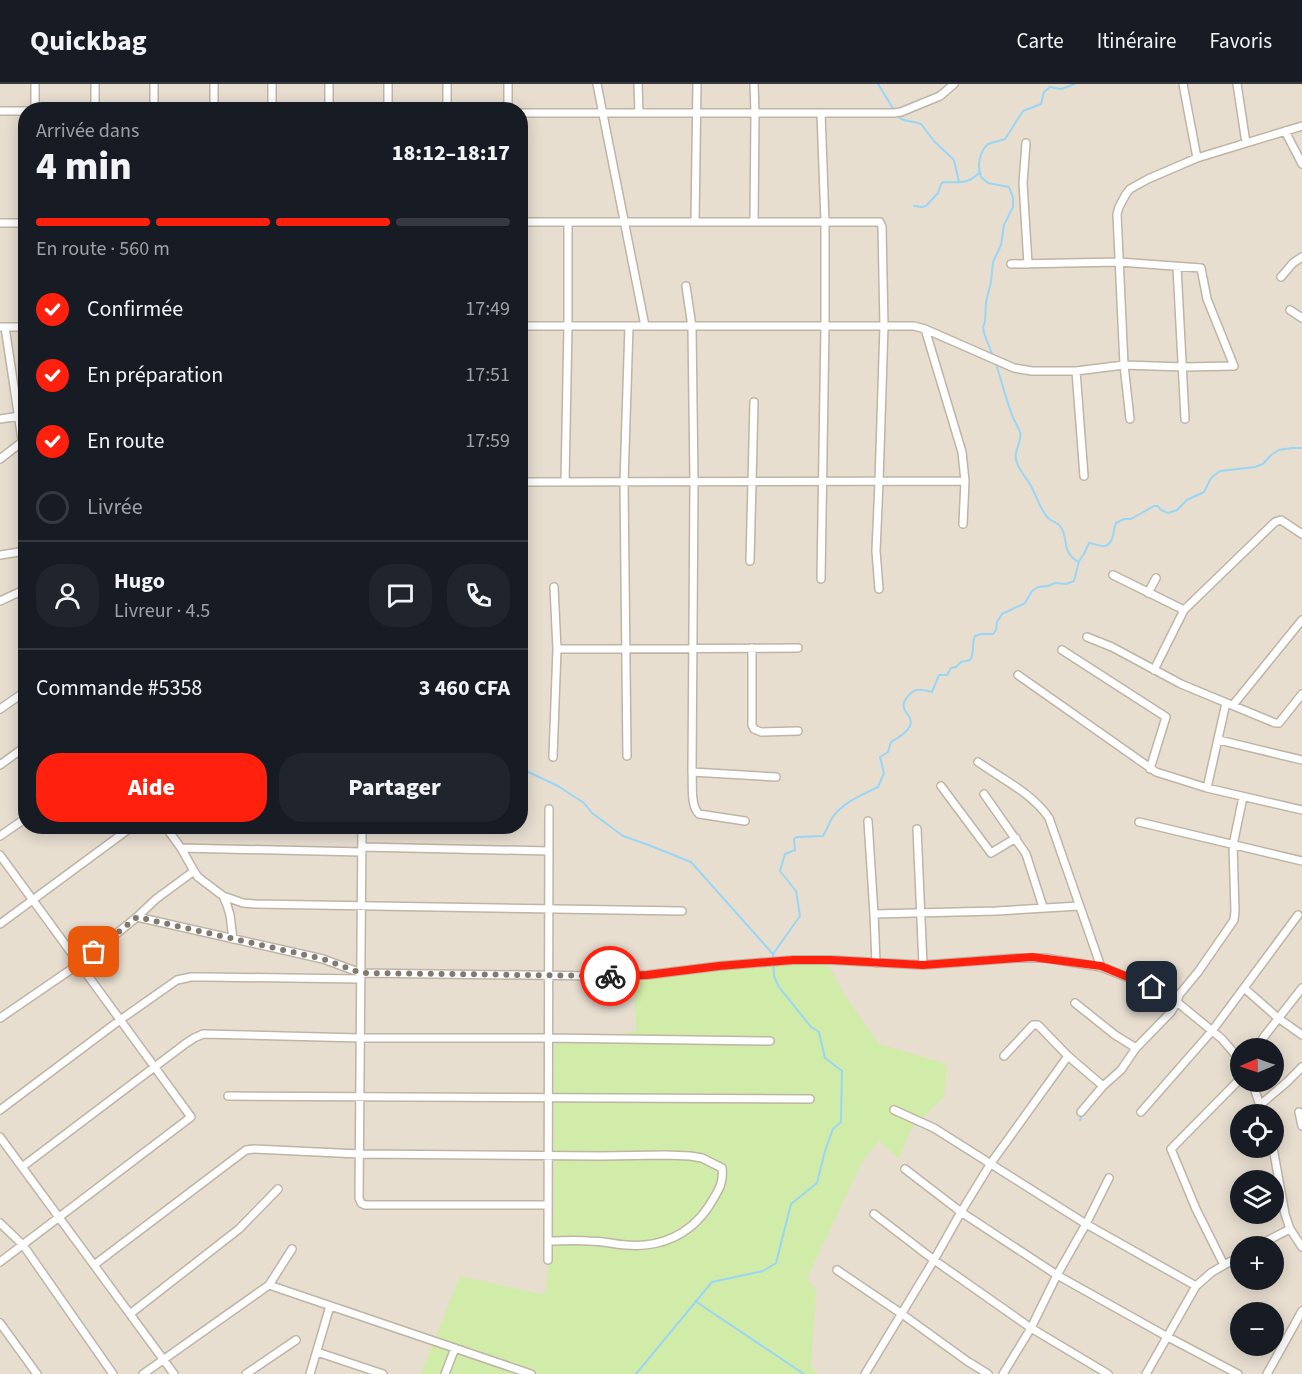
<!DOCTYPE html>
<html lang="fr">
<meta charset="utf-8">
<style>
body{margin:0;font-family:"Source Sans 3",sans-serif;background:#20242c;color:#f1f3f6;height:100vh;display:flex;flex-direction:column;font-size:22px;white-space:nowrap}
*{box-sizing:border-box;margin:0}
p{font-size:20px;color:#9ea1a6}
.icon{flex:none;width:33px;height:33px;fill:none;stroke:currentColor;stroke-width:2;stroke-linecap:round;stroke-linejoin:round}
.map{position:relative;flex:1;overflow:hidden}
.details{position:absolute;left:18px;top:18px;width:510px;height:732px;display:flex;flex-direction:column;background:#171b24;border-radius:24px;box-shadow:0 3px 15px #0003}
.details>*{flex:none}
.needle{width:39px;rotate:268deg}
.tools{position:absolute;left:1230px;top:954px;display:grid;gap:12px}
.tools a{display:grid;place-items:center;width:54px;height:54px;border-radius:50%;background:#171b24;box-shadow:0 3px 15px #0003;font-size:30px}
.pin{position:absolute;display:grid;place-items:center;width:51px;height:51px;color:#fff;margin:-26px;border-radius:12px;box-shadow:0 3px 9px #0006}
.courier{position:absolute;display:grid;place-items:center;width:60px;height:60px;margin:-30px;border:4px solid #ff210d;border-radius:50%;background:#fff;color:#222;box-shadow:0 2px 8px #0007}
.headline em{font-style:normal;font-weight:800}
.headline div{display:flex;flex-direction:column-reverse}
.headline{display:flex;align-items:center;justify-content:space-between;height:102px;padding:0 18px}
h1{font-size:39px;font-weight:800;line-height:45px}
.bar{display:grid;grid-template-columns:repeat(4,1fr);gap:9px 6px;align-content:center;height:72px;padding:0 18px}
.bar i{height:8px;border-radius:4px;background:#363941}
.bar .selected{background:#ff210d}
.bar p{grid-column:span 4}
.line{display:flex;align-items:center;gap:15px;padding:0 18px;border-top:2px solid #363941}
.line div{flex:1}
.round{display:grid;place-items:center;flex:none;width:63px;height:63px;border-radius:24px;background:#20242c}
ol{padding:0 18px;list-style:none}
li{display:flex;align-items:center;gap:18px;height:66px}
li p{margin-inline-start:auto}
li .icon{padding:6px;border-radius:50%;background:#ff210d;color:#fff;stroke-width:4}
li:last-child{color:#9ea1a6}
li i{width:33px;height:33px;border:3px solid #363941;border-radius:50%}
.cta{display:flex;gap:12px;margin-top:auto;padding:12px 18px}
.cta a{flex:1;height:69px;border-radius:24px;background:#ff210d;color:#fff;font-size:24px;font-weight:800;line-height:69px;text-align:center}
.cta a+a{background:#20242c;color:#f1f3f6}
header{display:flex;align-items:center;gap:36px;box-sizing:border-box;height:84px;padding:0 30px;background:#171b24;border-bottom:2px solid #363941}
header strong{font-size:28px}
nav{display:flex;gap:33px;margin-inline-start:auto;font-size:21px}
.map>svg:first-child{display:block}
.residential{fill:#e7ded0;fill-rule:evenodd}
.green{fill:#d1eba8}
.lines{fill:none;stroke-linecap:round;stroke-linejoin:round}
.stream{stroke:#99d6f5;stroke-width:2}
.minor-casing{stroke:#bfb4a5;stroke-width:10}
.minor{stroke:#fff;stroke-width:7}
.done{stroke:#827a71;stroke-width:6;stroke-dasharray:0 10.8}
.route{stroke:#ff210d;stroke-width:8}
</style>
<header>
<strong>Quickbag</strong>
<nav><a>Carte</a><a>Itinéraire</a><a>Favoris</a></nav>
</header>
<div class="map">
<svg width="1302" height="1290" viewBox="0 0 1302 1290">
<rect width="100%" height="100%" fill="#f3ede3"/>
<!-- residential -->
<path class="residential" d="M0,0h1302v1290h-1302zM26,26h494v716h-494zM1240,964h34v34h-34zM1240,1030h34v34h-34zM1240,1096h34v34h-34zM1240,1162h34v34h-34zM1240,1228h34v34h-34z"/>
<!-- green -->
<path class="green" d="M828,879l15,30 36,51 68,20 -3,33 -33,32 -12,30 -20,-18 -16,19 -56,118 9,12 -5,76 7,8h-397l1,-4 38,-94 85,19 9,-83v-167l82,-14 -2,-50 109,-15z"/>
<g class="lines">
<!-- stream -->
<path class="stream" d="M878,0l16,26
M897,31c6,8 15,5 24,9l13,17 20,19 5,22
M914,122l8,1 4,-1 12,-13 3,-9 2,-2c16,0 25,3 37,-10
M992,270l-8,-21 -1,-6 2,-5 1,-20 5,-20 2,-20 8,-17 3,-20 9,-18v-9l-4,-11 -21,-4 -7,-6c-4,-11 -2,-25 7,-33l17,-5 18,-28 18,-7 3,-12 6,-5 11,2 14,-5
M997,283c5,16 9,32 15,48 2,6 6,11 8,17 3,11 -8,18 -3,31 3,8 10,16 14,23 6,11 9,24 18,33 4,3 8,3 11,7 10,14 0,24 18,36
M520,684l38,18 26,17 8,10 31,23 23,8 45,18 82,92
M1080,1036l3,-7
M695,1217l109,73
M636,1290l76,-92 51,-11 13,-8 15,-59 26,-21 8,-32 8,-22 8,-7 1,-51 -17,-13 -6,-26 -8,-5 -32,-40 -5,-11 -1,-22 27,-38 -4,-25 -16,-20 5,-17 10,-4 -1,-11 3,-2 26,-1c4,-6 6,-13 9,-18 11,-16 30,-23 46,-31l6,-14 -4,-16 8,-5 3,-10c7,-4 16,-9 19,-16 5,-13 -16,-15 -1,-31 7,-8 14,-5 23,-3l7,-17h8l4,-7 5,-1 5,-5 9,-2c5,-7 1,-16 5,-24l6,-2h12l3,-4 1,-8 5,-8 23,-11 7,-12 6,-4 10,-1 7,-3 11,1 8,-3 5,-20 5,-7 5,-11c4,0 11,4 16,3 9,-2 8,-17 11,-23l8,-4h7l23,-13h4l3,4 7,3 9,-3 10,-10 17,-8 7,-14 9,-7 35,-4 8,-3 8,-9 8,-5 13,-2h10"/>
<!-- minor casing -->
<g class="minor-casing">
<path id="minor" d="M35,0v26
M95,0v26
M272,0v26
M597,0l48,242
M638,0l1,29
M1183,0l14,74
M1237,0l9,59
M154,26v-26
M214,26v-26
M329,26v-26
M388,26v-26
M447,26v-26
M508,26v-26
M0,27h26
M520,29h374l7,-1 39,-16 14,-12
M821,29l4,109v104l-4,253
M1285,47l17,33
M1026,59l-3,40 5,81
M520,138h360l2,5 2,99 -5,156 -3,69 3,38
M695,138l2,-138
M754,138l1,-109 -1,-29
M0,139h26
M1177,183l8,152
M1281,193l12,-14 9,-6
M686,202l6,41 2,155 -2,290 84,5
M1290,226l12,8
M520,242h394l11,3 37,123 3,29 -2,43
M0,243h26
M5,243l21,139
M925,245l89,39 18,3h44l48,-6 59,2 51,-1 -27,-67 -6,-31 -82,-6 -108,2
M1076,287l8,105
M0,335l26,-4
M1130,335l-6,-54 -7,-151 2,-7 7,-13 4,-5 18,-10 49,-21 105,-32
M0,375l22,-17
M520,398l445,-1
M565,398l3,-156v-104
M0,471l26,-4
M750,477l4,-159
M1113,491l71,35
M1148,509l8,-15
M0,517l26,-12
M1087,553l25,10 69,37 94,39h4l23,-29
M752,564v77l2,4 7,3 37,-1
M557,565l241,-1
M1062,566l104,67 -16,52
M1154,586l30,-60 91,-88 6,-2 21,14
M1018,591l138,97 51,16 95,22
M1233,621l69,-85
M0,625l26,-18
M1219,656l83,20
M627,672l-3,-274 5,-156
M553,673l4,-108 -3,-62
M978,678c24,17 54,31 71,56l52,149
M0,681l26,-19
M692,688c1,13 -2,33 7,42l46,7
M941,702l50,67 25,-15
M1207,704l19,-85
M984,710l42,60 17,53
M868,737l6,93 2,49
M1139,738l163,39
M165,742l16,22 13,23 4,6 25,19 4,9 3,10 3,24
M362,742l-3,372 2,5 4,2h183
M917,745l6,136
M0,752l26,-18
M362,763l187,4
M181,764l181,4
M0,771l191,262 -191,145
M223,812l20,7 12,1 427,7
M874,830l123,-3 82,-5
M137,833l186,42 38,14 237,3 49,-1 72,-9 74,-6h38l92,5 94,-7h28l56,9 51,20 25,15 45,37 18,21
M0,840l133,-98
M1244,904l34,30 24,17
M1075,919l40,32 21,13
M0,934l79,-54 58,-47 19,-18 38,-28
M1263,954l39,-50
M1004,972l29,-31h5l30,31 35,30
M1252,998l11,32
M228,1012l582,3
M1260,1021l27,-23 15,-15
M0,1026l120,-90 57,-40 14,-3h15l155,2
M894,1026l40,18 152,96 110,62
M1081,1028l22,-26 18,-16 15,-22 35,-36 6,-10 2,-7 19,-23 36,-52 1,-9 -2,-66 10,-48
M1141,1028l71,-81 86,-116
M1299,1028l3,14
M0,1053l174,237
M1273,1064l12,66 5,15 12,18
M22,1083l163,-123 9,-6 9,-4 157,4h188l222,3
M905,1085l56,43 96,63 109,61 72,38
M874,1130l60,46 97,68 77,46
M0,1139l23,22 90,129
M1257,1162l33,-17
M548,1176l1,-451
M94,1181l144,-109 8,-6 8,-1 105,5 242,2 65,-1 24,1 12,2 20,10c2,17 -5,24 -13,38 -19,29 -49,42 -83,39 -12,-1 -24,-4 -37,-4 -13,-1 -27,0 -41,0
M1224,1181l-28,-56 -25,-60 69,-70
M837,1186l65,44 65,47 21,13
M269,1201l262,89
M130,1230l109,-85 39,-40
M0,1239l37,51
M317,1268l66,22
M143,1290l126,-89 23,-36
M246,1290l50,-34
M310,1290l20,-68
M445,1290l10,-26
M865,1290l69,-114 27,-48 30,-49 77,-107
M1003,1290l28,-46 26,-53 29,-51 23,-46
M1146,1290l50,-88 16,-14 28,-16
M1267,1290l35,-63"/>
</g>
<!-- minor -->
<use href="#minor" class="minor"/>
</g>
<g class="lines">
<!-- done -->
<path class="done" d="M94,868l43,-35 186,42 38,14 249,3"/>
<!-- route -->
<path class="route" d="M610,892l37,-1 72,-9 74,-6h38l92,5 109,-8 69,9 51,21"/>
</g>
</svg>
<div class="tools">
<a><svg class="needle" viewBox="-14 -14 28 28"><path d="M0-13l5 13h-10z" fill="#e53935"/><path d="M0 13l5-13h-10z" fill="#9ea1a6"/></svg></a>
<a><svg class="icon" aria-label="locate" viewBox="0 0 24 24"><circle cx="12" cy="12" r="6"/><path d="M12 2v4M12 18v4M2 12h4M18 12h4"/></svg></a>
<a><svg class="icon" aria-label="layers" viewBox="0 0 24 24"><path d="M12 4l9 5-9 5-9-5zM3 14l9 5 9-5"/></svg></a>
<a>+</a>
<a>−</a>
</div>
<div class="pin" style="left:94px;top:868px;background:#ea580c"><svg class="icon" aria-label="bag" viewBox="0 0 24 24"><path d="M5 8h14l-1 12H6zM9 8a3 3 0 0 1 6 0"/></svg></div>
<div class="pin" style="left:1152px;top:903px;background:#1f2937"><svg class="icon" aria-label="home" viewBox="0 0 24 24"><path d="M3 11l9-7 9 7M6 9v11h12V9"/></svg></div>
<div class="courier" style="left:610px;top:892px"><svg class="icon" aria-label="bike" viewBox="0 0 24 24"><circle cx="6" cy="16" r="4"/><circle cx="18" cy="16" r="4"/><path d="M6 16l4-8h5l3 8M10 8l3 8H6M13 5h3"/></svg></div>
<section class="details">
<div class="headline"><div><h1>4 min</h1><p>Arrivée dans</p></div><em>18:12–18:17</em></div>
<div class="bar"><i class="selected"></i><i class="selected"></i><i class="selected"></i><i></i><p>En route · 560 m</p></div>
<ol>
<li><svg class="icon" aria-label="check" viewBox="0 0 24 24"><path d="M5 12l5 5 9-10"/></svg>Confirmée<p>17:49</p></li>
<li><svg class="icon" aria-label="check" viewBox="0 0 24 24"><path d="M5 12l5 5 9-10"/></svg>En préparation<p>17:51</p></li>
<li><svg class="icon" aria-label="check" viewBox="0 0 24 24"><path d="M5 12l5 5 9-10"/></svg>En route<p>17:59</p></li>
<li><i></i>Livrée</li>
</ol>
<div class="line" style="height:108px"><a class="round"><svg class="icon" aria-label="person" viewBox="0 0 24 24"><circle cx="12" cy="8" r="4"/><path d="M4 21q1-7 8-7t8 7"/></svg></a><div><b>Hugo</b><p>Livreur · 4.5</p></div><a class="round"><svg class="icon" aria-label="chat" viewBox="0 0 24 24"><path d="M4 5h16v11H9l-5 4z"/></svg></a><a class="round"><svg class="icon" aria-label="phone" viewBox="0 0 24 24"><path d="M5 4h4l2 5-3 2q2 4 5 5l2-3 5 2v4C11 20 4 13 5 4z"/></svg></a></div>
<div class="line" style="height:78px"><div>Commande #5358</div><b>3 460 CFA</b></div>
<div class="cta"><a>Aide</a><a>Partager</a></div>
</section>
</div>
